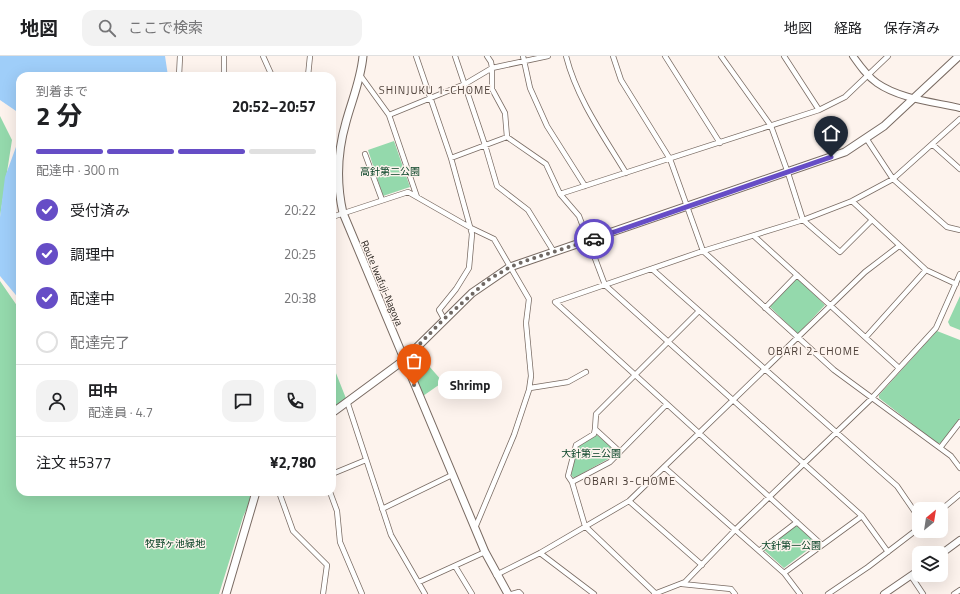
<!DOCTYPE html>
<html lang="ja">
<meta charset="utf-8">
<style>
body{margin:0;font-family:"Titillium Web","Noto Sans JP",sans-serif;background:#f2f2f2;color:#202124;height:100vh;display:flex;flex-direction:column;font-size:15px;white-space:nowrap}
*{box-sizing:border-box;margin:0}
p{font-size:13px;color:#757577}
.icon{flex:none;width:22px;height:22px;fill:none;stroke:currentColor;stroke-width:2;stroke-linecap:round;stroke-linejoin:round}
.map{position:relative;flex:1;overflow:hidden}
.drawer{position:absolute;left:16px;top:16px;width:320px;height:424px;display:flex;flex-direction:column;background:#fff;border-radius:12px;box-shadow:0 4px 16px #0002}
.drawer>*{flex:none}
.needle{width:26px;rotate:30deg}
.fabs{position:absolute;left:912px;top:446px;display:grid;gap:8px}
.fabs a{display:grid;place-items:center;width:36px;height:36px;border-radius:8px;background:#fff;box-shadow:0 4px 16px #0002;font-size:20px}
.pin{position:absolute;display:grid;place-items:center;width:34px;height:34px;color:#fff;margin:-41px -17px;border-radius:50% 50% 50% 0;rotate:-45deg;box-shadow:0 0 4px #0007}
.pin .icon{rotate:45deg}
.courier{position:absolute;display:grid;place-items:center;width:40px;height:40px;margin:-20px;border:3px solid #664dc6;border-radius:50%;background:#fff;color:#222;box-shadow:0 1px 5px #0007}
.bubble{position:absolute;height:28px;border-radius:12px;background:#fff;box-shadow:0 4px 16px #0002;font-size:13px;font-weight:700;line-height:28px;text-align:center}
.headline em{font-style:normal;font-weight:700}
.headline div{display:flex;flex-direction:column-reverse}
.headline{display:flex;align-items:center;justify-content:space-between;height:68px;padding:0 20px}
h1{font-size:26px;font-weight:700;line-height:30px}
.bar{display:grid;grid-template-columns:repeat(4,1fr);gap:6px 4px;align-content:center;height:48px;padding:0 20px}
.bar i{height:5px;border-radius:3px;background:#e0e0e0}
.bar .current{background:#664dc6}
.bar p{grid-column:span 4}
.line{display:flex;align-items:center;gap:10px;padding:0 20px;border-top:1px solid #e0e0e0}
.line div{flex:1}
.round{display:grid;place-items:center;flex:none;width:42px;height:42px;border-radius:12px;background:#f2f2f2}
ol{padding:0 20px;list-style:none}
li{display:flex;align-items:center;gap:12px;height:44px}
li p{margin-inline-start:auto}
li .icon{padding:4px;border-radius:50%;background:#664dc6;color:#fff;stroke-width:4}
li:last-child{color:#757577}
li i{width:22px;height:22px;border:2px solid #e0e0e0;border-radius:50%}
header{display:flex;align-items:center;gap:24px;box-sizing:border-box;height:56px;padding:0 20px;background:#fff;border-bottom:1px solid #e0e0e0}
header strong{font-size:19px}
nav{display:flex;gap:22px;margin-inline-start:auto;font-size:14px}
.search{width:280px;height:36px;background:#f2f2f2;display:flex;align-items:center;gap:10px;box-sizing:border-box;padding:0 14px;border-radius:12px;color:#757577;font-size:15px}
.map>svg:first-child{display:block}
.green{fill:#94d9ac}
.water{fill:#9fcef9}
.lines{fill:none;stroke-linecap:round;stroke-linejoin:round}
.minor-casing{stroke:#796b63;stroke-width:6}
.tertiary-casing{stroke:#796b63;stroke-width:8}
.secondary-casing{stroke:#796b63;stroke-width:9}
.minor{stroke:#fff;stroke-width:4.5}
.tertiary{stroke:#fff;stroke-width:6}
.secondary{stroke:#fff;stroke-width:7}
.done{stroke:#6f6863;stroke-width:4;stroke-dasharray:0 7.2}
.route{stroke:#664dc6;stroke-width:5}
.labels{text-anchor:middle;dominant-baseline:central;stroke-width:3;stroke-linejoin:round;paint-order:stroke}
.park-label{font-size:10px;fill:#054023;stroke:#fdf3ed}
.street-label{font-size:10px;fill:#221d19;stroke:#fdf3ed}
.neighbourhood-label{font-size:11px;letter-spacing:1px;fill:#4c3f38;stroke:#fdf3ed}
</style>
<header>
<strong>地図</strong>
<div class="search"><svg class="icon" aria-label="search" viewBox="0 0 24 24"><circle cx="10" cy="10" r="6"/><path d="M15 15l6 6"/></svg>ここで検索</div>
<nav><a>地図</a><a>経路</a><a>保存済み</a></nav>
</header>
<div class="map">
<svg width="960" height="538" viewBox="0 0 960 538">
<rect width="100%" height="100%" fill="#fdf3ed"/>
<!-- green -->
<path class="green" d="M0,60l12,24 -12,77z
M394,85l16,46 -27,9 -15,-46z
M797,222l28,27 -27,29 -29,-28z
M0,225l20,29v182h234l-11,25 -24,77h-219z
M960,240v34l-10,-4 -2,-4z
M937,275l23,9v78l-17,25h-6l-58,-45v-3z
M332,307l15,38 -15,12z
M428,309l15,17 -20,14 -10,-19z
M597,379l19,16 -8,8 -34,19 -3,-3 7,-29z
M797,468l21,18 -34,26 -20,-18z"/>
<!-- water -->
<path class="water" d="M0,0h165l3,20h-148v41l-1,-4 -19,-13z
M20,80v164l-20,-24v-59l5,-40z"/>
<g class="lines">
<!-- minor casing -->
<g class="minor-casing">
<path id="minor" d="M224,0v20
M263,0l9,20
M416,0l35,102 21,76 -3,34 -13,21 -17,21 5,9
M455,0l30,89 12,41 31,24 26,42
M487,0l4,6 1,6v21l13,24 2,24
M523,0l7,32 17,38 38,60
M566,0c11,43 37,79 60,117
M613,0l8,24 49,79 33,92 131,119 117,86 9,12
M665,0l55,87
M721,0l50,70 17,47 15,47 37,32 32,-32
M784,0l35,54
M360,19l29,40 28,82
M179,20l1,-20
M308,20l2,-20
M389,59l76,-31 27,-16 56,-12
M866,82l27,41 54,48 13,3
M932,88l28,25
M365,98l17,46
M451,102l56,-21 39,27 14,30 19,22 26,69 257,231 26,36
M560,138l259,-84 26,-13 43,-41
M852,145l74,69 30,14
M332,161l76,-25 63,36 23,11 35,60 -3,24 5,53 -2,14 -15,45 -39,93
M754,180l145,132
M652,213l245,217 22,32
M765,252l32,-33
M866,281l60,-67
M530,332l38,-6 18,-10
M347,345l44,134 34,59
M940,392l20,-26
M620,396l-25,-23 1,-15 103,-103
M664,411l120,106 16,21
M332,418l34,-14
M572,426l-4,-6 8,-31 18,-11 1,-5
M279,436l14,39 34,34 -4,29
M330,436l7,19 3,31 22,52
M629,445l73,64
M382,453l70,-34
M941,454l19,-16
M822,489l-267,-243 148,-51 100,-31 49,-19 41,-22 67,-60
M759,495l38,-29
M540,497l54,41
M455,510l17,28
M784,517l78,-57
M496,519l44,-22 89,-52 236,-229 34,-26
M911,520l12,18
M419,526l66,-30
M682,528l49,5 4,5
M655,537l-70,-67 -13,-44 38,-20 57,-58
M512,538l7,-2 2,2
M654,538l31,-12 50,-52 136,-131 65,-71 24,-54
M828,538l40,-27 51,-39
M954,538l6,-4"/>
</g>
<!-- tertiary casing -->
<g class="tertiary-casing">
<path id="tertiary" d="M853,0c7,10 14,20 24,27 23,16 57,19 83,25
M941,498l19,-14
M884,538l35,-24"/>
</g>
<!-- secondary casing -->
<g class="secondary-casing">
<path id="secondary" d="M363,0c-2,23 -11,44 -17,66 -9,31 -10,60 -3,91l142,339 23,42
M332,357l72,-53 68,-67 38,-26 335,-115 39,-26 75,-70
M226,538l30,-102"/>
</g>
<!-- minor -->
<use href="#minor" class="minor"/>
<!-- tertiary -->
<use href="#tertiary" class="tertiary"/>
<!-- secondary -->
<use href="#secondary" class="secondary"/>
</g>
<g class="lines">
<!-- done -->
<path class="done" d="M414,329l-10,-25 40,-41 44,-39 22,-13 15,-6 69,-22"/>
<!-- route -->
<path class="route" d="M594,183l237,-82"/>
</g>
<g class="labels">
<!-- park labels -->
<g class="park-label">
<text x="390" y="115">高針第二公園</text>
<text x="591" y="397">大針第三公園</text>
<text x="175" y="487">牧野ヶ池緑地</text>
<text x="791" y="489">大針第一公園</text>
</g>
<!-- street labels -->
<g class="street-label">
<text transform="translate(382 227) rotate(67)">Route Iwafuji-Nagoya</text>
</g>
<!-- neighbourhood labels -->
<g class="neighbourhood-label">
<text x="435" y="34">SHINJUKU 1-CHOME</text>
<text x="814" y="295">OBARI 2-CHOME</text>
<text x="630" y="425">OBARI 3-CHOME</text>
</g>
</g>
</svg>
<div class="fabs">
<a><svg class="needle" viewBox="-14 -14 28 28"><path d="M0-13l5 13h-10z" fill="#e53935"/><path d="M0 13l5-13h-10z" fill="#757577"/></svg></a>
<a><svg class="icon" aria-label="layers" viewBox="0 0 24 24"><path d="M12 4l9 5-9 5-9-5zM3 14l9 5 9-5"/></svg></a>
</div>
<div class="pin" style="left:414px;top:329px;background:#ea580c"><svg class="icon" aria-label="bag" viewBox="0 0 24 24"><path d="M5 8h14l-1 12H6zM9 8a3 3 0 0 1 6 0"/></svg></div>
<div class="pin" style="left:831px;top:101px;background:#1f2937"><svg class="icon" aria-label="home" viewBox="0 0 24 24"><path d="M3 11l9-7 9 7M6 9v11h12V9"/></svg></div>
<div class="courier" style="left:594px;top:183px"><svg class="icon" aria-label="car" viewBox="0 0 24 24"><path d="M5 17H2v-5l4-1 3-4h7l3 4 3 1v5h-3M9 17h6M6 11h13"/><circle cx="7" cy="17" r="2"/><circle cx="17" cy="17" r="2"/></svg></div>
<div class="bubble" style="left:438px;top:315px;width:64px">Shrimp</div>
<section class="drawer">
<div class="headline"><div><h1>2 分</h1><p>到着まで</p></div><em>20:52–20:57</em></div>
<div class="bar"><i class="current"></i><i class="current"></i><i class="current"></i><i></i><p>配達中 · 300 m</p></div>
<ol>
<li><svg class="icon" aria-label="check" viewBox="0 0 24 24"><path d="M5 12l5 5 9-10"/></svg>受付済み<p>20:22</p></li>
<li><svg class="icon" aria-label="check" viewBox="0 0 24 24"><path d="M5 12l5 5 9-10"/></svg>調理中<p>20:25</p></li>
<li><svg class="icon" aria-label="check" viewBox="0 0 24 24"><path d="M5 12l5 5 9-10"/></svg>配達中<p>20:38</p></li>
<li><i></i>配達完了</li>
</ol>
<div class="line" style="height:72px"><a class="round"><svg class="icon" aria-label="person" viewBox="0 0 24 24"><circle cx="12" cy="8" r="4"/><path d="M4 21q1-7 8-7t8 7"/></svg></a><div><b>田中</b><p>配達員 · 4.7</p></div><a class="round"><svg class="icon" aria-label="chat" viewBox="0 0 24 24"><path d="M4 5h16v11H9l-5 4z"/></svg></a><a class="round"><svg class="icon" aria-label="phone" viewBox="0 0 24 24"><path d="M5 4h4l2 5-3 2q2 4 5 5l2-3 5 2v4C11 20 4 13 5 4z"/></svg></a></div>
<div class="line" style="height:52px"><div>注文 #5377</div><b>¥2,780</b></div>
</section>
</div>
